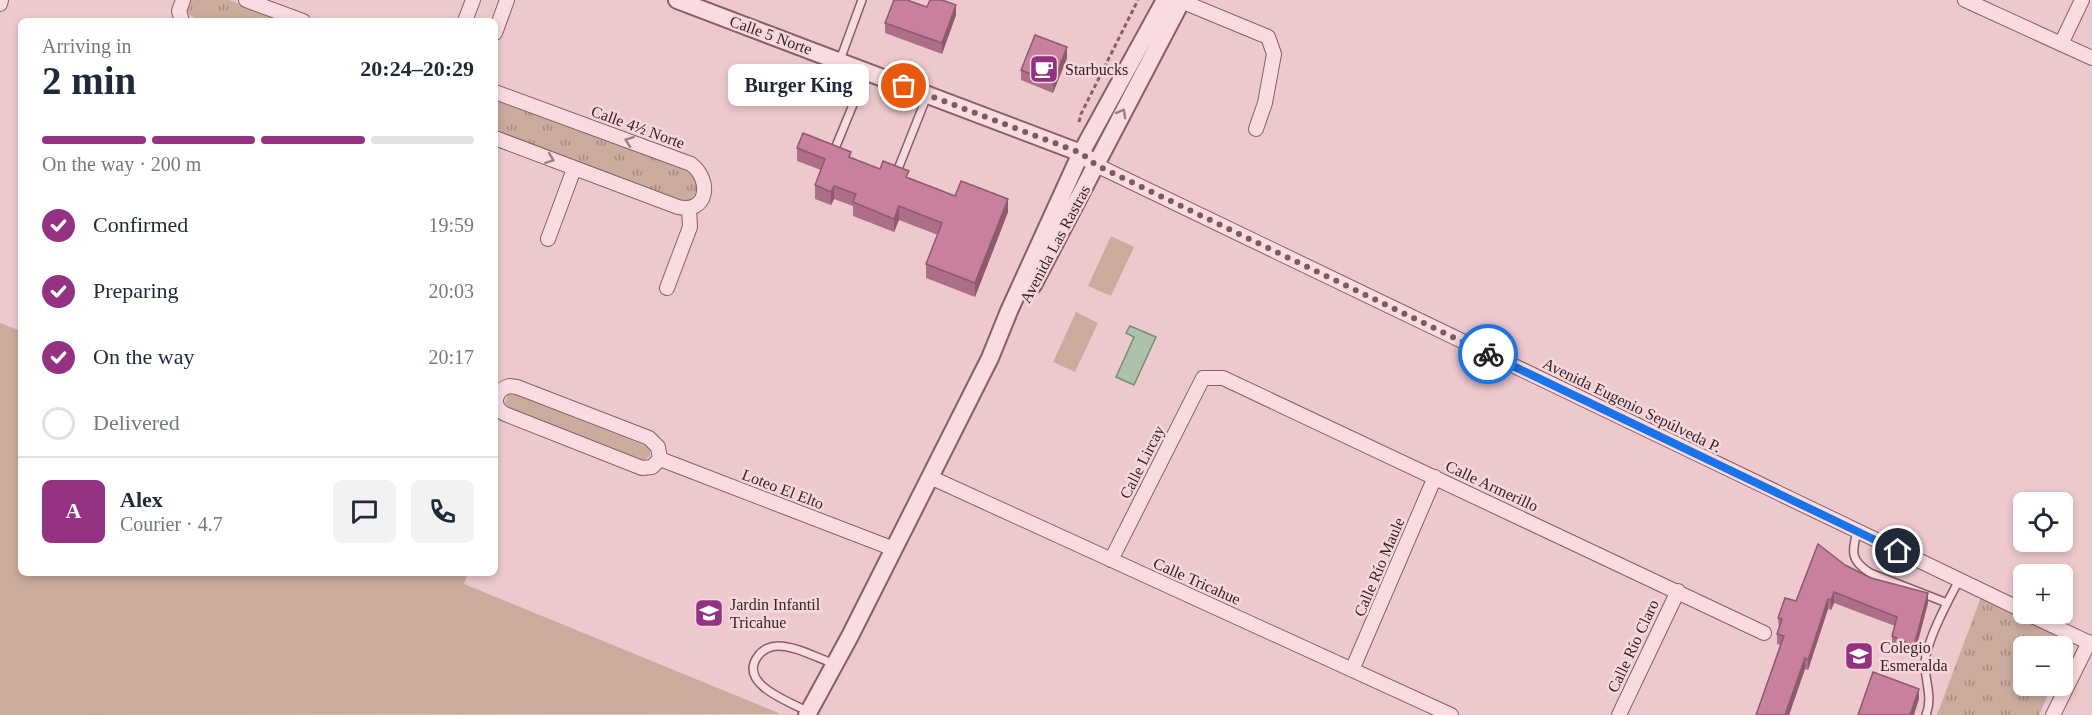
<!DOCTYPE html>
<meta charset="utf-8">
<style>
body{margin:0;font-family:"Times New Roman",serif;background:#f2f2f3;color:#1f2937;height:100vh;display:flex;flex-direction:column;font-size:22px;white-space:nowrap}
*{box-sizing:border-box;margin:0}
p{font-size:20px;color:#747a83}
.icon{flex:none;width:33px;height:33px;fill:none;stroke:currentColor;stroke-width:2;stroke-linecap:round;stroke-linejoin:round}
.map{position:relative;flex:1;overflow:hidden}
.sheet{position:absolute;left:18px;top:18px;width:480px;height:558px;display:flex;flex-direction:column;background:#fff;border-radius:9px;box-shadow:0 3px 9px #0003}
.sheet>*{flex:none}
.tools{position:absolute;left:2013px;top:492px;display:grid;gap:12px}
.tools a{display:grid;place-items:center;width:60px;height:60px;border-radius:9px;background:#fff;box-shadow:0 3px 9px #0003;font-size:30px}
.pin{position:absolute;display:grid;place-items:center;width:51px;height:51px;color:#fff;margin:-26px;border:3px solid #fff;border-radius:50%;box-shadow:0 2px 6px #0007}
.courier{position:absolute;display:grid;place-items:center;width:60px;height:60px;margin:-30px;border:4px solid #1a73e8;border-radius:50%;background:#fff;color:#222;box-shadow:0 2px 8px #0007}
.bubble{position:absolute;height:42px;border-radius:9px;background:#fff;box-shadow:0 3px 9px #0003;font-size:20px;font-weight:700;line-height:42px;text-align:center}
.headline em{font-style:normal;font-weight:700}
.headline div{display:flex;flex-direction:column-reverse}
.headline{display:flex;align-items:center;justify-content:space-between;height:102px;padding:0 24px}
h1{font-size:39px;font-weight:700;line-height:45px}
.bar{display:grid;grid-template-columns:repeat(4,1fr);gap:9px 6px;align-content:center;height:72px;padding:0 24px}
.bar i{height:8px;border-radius:4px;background:#e0e1e3}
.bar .selected{background:#953182}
.bar p{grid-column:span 4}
.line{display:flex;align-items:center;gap:15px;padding:0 24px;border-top:2px solid #e0e1e3}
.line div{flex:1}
.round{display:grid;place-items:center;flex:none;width:63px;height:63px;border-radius:9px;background:#f2f2f3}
ol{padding:0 24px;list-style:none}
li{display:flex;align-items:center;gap:18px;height:66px}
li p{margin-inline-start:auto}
li .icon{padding:6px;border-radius:50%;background:#953182;color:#fff;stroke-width:4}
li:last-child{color:#747a83}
li i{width:33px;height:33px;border:3px solid #e0e1e3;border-radius:50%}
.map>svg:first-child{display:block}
.grass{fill:#cbab9d}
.park{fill:url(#park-tufts)}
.water{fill:#acc1a9;stroke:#729070;stroke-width:1.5}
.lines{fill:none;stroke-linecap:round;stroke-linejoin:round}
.service-casing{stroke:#895e6a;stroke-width:10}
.minor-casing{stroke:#895e6a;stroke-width:16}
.tertiary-casing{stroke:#895e6a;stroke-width:20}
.path{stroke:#895e6a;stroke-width:3;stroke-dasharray:4.5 3;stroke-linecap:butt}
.service{stroke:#f8dcdf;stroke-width:7}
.minor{stroke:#f8dcdf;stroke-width:14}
.tertiary{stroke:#f8dcdf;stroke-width:16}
.wall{fill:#ad6e87}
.shaded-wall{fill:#8d5a6e}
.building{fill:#c9809d;stroke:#8d5a6e;stroke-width:1.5}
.oneway{stroke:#997e84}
.done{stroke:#795c62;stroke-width:6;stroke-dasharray:0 10.8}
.route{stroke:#1a73e8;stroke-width:8}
.labels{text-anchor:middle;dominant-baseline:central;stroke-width:5;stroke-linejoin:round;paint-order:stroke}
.street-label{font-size:16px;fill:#3a2129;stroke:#f5d8db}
.poi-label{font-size:16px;fill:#3a2129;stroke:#f5d8db;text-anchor:start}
</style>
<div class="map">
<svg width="2092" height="715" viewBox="0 0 2092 715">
<defs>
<pattern id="park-tufts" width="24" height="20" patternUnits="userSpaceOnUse" patternTransform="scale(1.5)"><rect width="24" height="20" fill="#cbab9d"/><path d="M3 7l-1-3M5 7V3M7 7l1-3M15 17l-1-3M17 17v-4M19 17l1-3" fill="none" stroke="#a68b80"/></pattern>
</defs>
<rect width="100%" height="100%" fill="#edc9cd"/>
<!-- grass -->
<path class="grass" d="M1111,236l23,11 -23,49 -23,-10z
M1076,312l22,11 -23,49 -22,-10z
M0,323l21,8v242h447l-4,11 317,130 -781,1z
M514,394l132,52 4,4v6l-6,4 -4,-1 -131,-52 -4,-4 3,-8z"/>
<!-- park -->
<path class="park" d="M191,0h38l59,21h-88l-12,-7 -1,-5z
M495,96l186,71 12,7 5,6c-1,14 -4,20 -18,22l-185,-68z
M1981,597l93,42 -11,24 -1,-17h-38v40h28l-13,29h-102z"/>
<!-- water -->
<path class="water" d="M1130,326l26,11 -22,48 -18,-8 18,-40 -8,-4z"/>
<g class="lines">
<!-- service casing -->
<g class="service-casing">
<path id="service" d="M840,60l22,-60
M834,151l32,-78
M896,174l31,-78
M1857,531c-5,22 -7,29 13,42l77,30
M809,712c-19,-10 -72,-28 -51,-56 4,-6 12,-10 20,-10 18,0 39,12 57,18
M1926,715c7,-18 -1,-33 -1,-51 1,-23 23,-63 34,-84"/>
</g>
<!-- minor casing -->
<g class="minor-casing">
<path id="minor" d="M246,0l57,21
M1965,0l127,58
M1181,1l87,36 6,17 -9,49 -9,26
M0,4l1,-4
M182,21l-3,-10 4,-11
M465,21l8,-21
M495,33l12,-33
M2061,44l21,-44
M495,92l196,72c21,16 17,50 -13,43l-183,-69
M1096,165l928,446
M548,239l26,-70
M667,288l23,-61 -1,-19
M509,386l8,1 132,51 9,9 2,12 -8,8 -10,1 -137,-54c-14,-8 -11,-23 4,-28z
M660,459l234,90
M930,477l521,238
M1111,560l92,-182h20l541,255
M2028,614l64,30
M1352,670l83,-193
M1619,715l59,-124
M2053,715l36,-73"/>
</g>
<!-- tertiary casing -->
<g class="tertiary-casing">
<path id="tertiary" d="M677,0l404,153 15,12
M1033,285l149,-285
M807,715l43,-79 140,-278 19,-47 72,-158 84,-153"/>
</g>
<!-- path -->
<path class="path" d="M1079,122l2,-8 57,-114"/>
<!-- service -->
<use href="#service" class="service"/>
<!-- minor -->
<use href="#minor" class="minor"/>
<!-- tertiary -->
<use href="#tertiary" class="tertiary"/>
</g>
<!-- wall -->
<path class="wall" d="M927,7l29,8 -14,39 -57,-21v-10z
M1067,58l-14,35 -32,-13v-10z
M797,148l54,10 29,11 29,9 46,18 53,16 -33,85 -49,-19v-14l12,-29 -39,-15 -5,12 -41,-16v-10l-19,-7 -3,6 -16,-6v-14l6,-15 -24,-9z
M1845,565l26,13 57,25 -14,53 -22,-9v-11l3,-10 -61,-23 -3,7 -3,-1 -20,61 -3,-1 -16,46h-33l24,-70 -3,-1v-10l2,-6 -1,-10 18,-17z"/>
<!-- shaded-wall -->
<path class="shaded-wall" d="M956,5v10l-14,39v-11z
M1067,47v11l-14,35v-10z
M834,186v13l-3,6v-13z
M1008,199v13l-33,85v-14z
M899,206v14l-5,12v-13z
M1834,592v11l-3,7v-10z
M1928,593v10l-14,53v-10z
M1828,599v10l-20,61v-10z
M1805,658v11l-16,46h-4z
M1919,689v10l-5,16h-4z"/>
<!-- building -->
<path class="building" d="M894,0h13l20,7 3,-7h12l14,5 -14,38 -57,-20z
M1035,35l32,12 -14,36 -32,-13z
M803,133l48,19 -2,5 31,12 3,-8 26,10 -3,6 49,19 6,-15 47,18 -33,84 -49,-19 16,-41 -43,-17 -5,13 -41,-17 3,-8 -22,-8 -3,6 -16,-7 10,-26 -28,-11z
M1818,544l27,21 26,13 57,15 -14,53 -22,-10 5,-19 -63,-25 -3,8 -3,-1 -20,61 -3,-2 -20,57h-29l28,-79 -7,-2 5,-15 -4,-1 7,-20 11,3z
M1873,672l46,17 -9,26h-52z"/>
<!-- one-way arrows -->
<defs><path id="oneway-chevron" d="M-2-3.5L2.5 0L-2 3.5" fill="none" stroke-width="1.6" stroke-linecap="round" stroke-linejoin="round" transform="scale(1.5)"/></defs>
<g class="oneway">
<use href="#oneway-chevron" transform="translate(1122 113) rotate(-61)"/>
<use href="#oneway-chevron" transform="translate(629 141) rotate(-160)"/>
<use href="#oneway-chevron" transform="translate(550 159) rotate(21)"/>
</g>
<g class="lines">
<!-- done -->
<path class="done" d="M904,86l177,67 15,12 392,189"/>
<!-- route -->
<path class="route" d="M1488,354l410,197"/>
</g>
<!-- icons -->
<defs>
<g id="cafe-square" transform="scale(1.5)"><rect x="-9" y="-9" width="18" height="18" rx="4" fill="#953182" stroke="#f5d8db"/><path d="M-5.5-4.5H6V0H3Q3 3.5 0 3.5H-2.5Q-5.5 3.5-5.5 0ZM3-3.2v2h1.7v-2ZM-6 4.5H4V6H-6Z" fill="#fff"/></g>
<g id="school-square" transform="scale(1.5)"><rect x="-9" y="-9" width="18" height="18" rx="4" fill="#953182" stroke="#f5d8db"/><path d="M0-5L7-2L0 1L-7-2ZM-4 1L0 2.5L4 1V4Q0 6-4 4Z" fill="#fff"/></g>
</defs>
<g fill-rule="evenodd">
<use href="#cafe-square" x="1044" y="69"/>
<use href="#school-square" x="709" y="613"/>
<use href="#school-square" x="1859" y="656"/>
</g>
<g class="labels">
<!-- street labels -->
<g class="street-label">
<text transform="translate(771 35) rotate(20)">Calle 5 Norte</text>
<text transform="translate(638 127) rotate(20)">Calle 4½ Norte</text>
<text transform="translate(1055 244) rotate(-62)">Avenida Las Rastras</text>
<text transform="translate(1632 405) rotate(26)">Avenida Eugenio Sepúlveda P.</text>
<text transform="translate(1142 462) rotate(-63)">Calle Lircay</text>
<text transform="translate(1492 486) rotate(25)">Calle Armerillo</text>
<text transform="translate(783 489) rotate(21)">Loteo El Elto</text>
<text transform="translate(1379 567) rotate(-67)">Calle Río Maule</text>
<text transform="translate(1197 581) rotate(24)">Calle Tricahue</text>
<text transform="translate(1633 646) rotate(-65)">Calle Río Claro</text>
</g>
<!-- poi labels -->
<g class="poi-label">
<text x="1065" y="69">Starbucks</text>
<text x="730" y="604">Jardin Infantil<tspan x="730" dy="18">Tricahue</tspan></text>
<text x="1880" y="647">Colegio<tspan x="1880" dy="18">Esmeralda</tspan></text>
</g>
</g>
</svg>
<div class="tools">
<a><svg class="icon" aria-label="locate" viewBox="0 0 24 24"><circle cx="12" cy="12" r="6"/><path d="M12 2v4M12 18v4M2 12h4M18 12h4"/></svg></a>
<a>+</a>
<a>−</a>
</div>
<div class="pin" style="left:904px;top:86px;background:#ea580c"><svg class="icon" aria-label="bag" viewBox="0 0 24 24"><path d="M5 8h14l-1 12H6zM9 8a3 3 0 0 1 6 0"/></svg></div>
<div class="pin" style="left:1898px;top:551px;background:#1f2937"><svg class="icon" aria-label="home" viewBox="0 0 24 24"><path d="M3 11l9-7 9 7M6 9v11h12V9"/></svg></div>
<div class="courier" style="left:1488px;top:354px"><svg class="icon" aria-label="bike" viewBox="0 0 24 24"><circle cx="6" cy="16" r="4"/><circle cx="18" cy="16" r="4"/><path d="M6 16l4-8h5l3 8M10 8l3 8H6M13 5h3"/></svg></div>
<div class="bubble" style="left:728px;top:64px;width:141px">Burger King</div>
<section class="sheet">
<div class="headline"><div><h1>2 min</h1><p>Arriving in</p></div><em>20:24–20:29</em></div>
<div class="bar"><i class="selected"></i><i class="selected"></i><i class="selected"></i><i></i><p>On the way · 200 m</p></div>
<ol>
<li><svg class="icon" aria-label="check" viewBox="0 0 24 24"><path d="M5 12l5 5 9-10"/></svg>Confirmed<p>19:59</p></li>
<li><svg class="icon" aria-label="check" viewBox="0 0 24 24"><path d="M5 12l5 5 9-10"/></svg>Preparing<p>20:03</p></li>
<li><svg class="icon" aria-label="check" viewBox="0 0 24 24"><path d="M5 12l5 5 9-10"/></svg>On the way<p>20:17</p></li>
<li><i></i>Delivered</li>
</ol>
<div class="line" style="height:108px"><b class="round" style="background:#953182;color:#fff">A</b><div><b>Alex</b><p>Courier · 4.7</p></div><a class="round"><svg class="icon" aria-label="chat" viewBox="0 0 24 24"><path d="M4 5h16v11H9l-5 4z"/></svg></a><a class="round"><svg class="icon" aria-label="phone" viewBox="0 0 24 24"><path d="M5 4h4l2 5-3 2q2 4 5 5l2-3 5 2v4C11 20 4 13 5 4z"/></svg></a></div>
</section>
</div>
